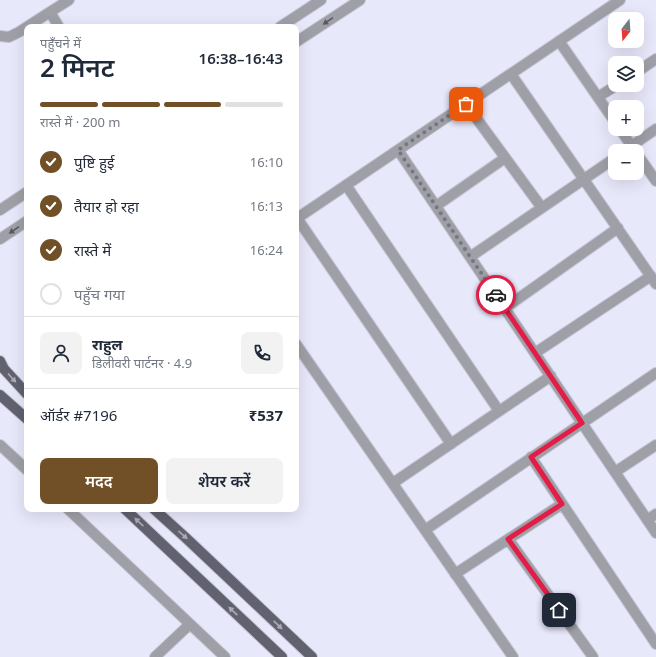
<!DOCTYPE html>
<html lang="hi">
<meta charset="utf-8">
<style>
body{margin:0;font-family:"Noto Sans","Noto Sans Devanagari",sans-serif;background:#f2f2f3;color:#1f2937;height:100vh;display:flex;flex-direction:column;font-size:15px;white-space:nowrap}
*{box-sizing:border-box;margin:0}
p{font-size:13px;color:#747a83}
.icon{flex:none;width:22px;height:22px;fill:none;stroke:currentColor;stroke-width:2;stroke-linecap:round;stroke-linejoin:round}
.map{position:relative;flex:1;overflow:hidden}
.drawer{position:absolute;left:24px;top:24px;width:275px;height:488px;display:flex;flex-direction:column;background:#fff;border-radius:8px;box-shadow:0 4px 16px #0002}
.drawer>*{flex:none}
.needle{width:26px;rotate:197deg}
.tools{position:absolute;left:608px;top:12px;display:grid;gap:8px}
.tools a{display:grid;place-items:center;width:36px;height:36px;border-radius:8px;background:#fff;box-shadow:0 4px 16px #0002;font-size:20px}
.pin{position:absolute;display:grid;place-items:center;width:34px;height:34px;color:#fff;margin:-17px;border-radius:8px;box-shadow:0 2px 6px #0006}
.courier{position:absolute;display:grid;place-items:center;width:40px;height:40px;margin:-20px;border:3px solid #e11d48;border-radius:50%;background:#fff;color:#222;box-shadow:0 1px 5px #0007}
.overview em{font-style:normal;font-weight:600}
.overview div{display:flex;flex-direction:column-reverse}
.overview{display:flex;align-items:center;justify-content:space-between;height:68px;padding:0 16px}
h1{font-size:26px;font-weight:600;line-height:30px}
.bar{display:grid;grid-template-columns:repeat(4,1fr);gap:6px 4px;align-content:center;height:48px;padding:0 16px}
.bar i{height:5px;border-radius:3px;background:#e0e1e3}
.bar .selected{background:#715027}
.bar p{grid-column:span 4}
.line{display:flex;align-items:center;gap:10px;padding:0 16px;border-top:1px solid #e0e1e3}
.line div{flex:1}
.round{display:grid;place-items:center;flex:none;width:42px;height:42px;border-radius:8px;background:#f2f2f3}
ol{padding:0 16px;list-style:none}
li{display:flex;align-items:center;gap:12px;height:44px}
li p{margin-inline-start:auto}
li .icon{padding:4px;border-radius:50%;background:#715027;color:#fff;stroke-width:4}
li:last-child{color:#747a83}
li i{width:22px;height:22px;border:2px solid #e0e1e3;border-radius:50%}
.primary-button{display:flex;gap:8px;margin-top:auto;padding:8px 16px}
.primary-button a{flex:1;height:46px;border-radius:8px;background:#715027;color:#fff;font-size:16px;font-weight:600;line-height:46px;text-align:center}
.primary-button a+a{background:#f2f2f3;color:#1f2937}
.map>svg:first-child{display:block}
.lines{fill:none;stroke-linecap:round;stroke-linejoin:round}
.minor-casing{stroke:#c5c5d6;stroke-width:12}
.tertiary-casing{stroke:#c5c5d6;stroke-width:12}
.primary-casing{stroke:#c5c5d6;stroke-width:12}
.minor{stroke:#9f9fa7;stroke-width:10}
.tertiary{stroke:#9f9fa7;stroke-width:10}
.primary{stroke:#61616f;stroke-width:10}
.oneway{fill:#58585f}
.oneway2{fill:#acacb6}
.done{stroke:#767681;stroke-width:4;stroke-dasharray:0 7.2}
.route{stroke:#e11d48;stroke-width:5}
</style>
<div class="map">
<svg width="656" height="657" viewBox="0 0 656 657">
<rect width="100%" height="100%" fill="#e8e8fb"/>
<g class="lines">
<!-- minor casing -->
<g class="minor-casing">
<path id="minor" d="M59,27l-9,-15 19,-12
M0,36l9,1 10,-5 31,-20
M559,41l56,81
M637,72l19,-13
M511,74l145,210
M598,97l19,-12
M466,104l76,104
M620,129l15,22
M398,150l258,383
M624,151l32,-22
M637,154l19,27
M346,185l153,226
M436,206l69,-48
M297,218l154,226
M296,219l324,-219
M470,257l145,-99
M505,308l113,-80
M296,344l217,313
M535,353l116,-77
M0,445l27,25
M531,457l125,187
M615,472l41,-27
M393,483l158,-107
M68,509l157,148
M647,520l9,-6
M425,530l231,-157
M508,539l85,118
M455,574l107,-70
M155,657l35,-33"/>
</g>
<!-- tertiary casing -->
<g class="tertiary-casing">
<path id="tertiary" d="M280,27l41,-27
M296,42l64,-42
M0,210l27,-18
M0,239l27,-18"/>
</g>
<!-- primary casing -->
<g class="primary-casing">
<path id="primary" d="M0,361l4,8 23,25
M0,395l27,24
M125,509l157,148
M154,509l32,29 126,119"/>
</g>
<!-- minor -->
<use href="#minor" class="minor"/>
<!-- tertiary -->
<use href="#tertiary" class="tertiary"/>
<!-- primary -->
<use href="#primary" class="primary"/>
</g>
<!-- one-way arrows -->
<defs><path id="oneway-solid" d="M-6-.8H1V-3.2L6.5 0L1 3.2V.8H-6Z"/></defs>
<g class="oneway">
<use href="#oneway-solid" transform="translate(328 21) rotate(146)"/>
<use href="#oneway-solid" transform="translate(14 230) rotate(146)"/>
</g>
<g class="oneway2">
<use href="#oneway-solid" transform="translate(12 378) rotate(48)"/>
<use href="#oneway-solid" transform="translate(139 522) rotate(-137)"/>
<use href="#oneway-solid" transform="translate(183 535) rotate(42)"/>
<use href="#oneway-solid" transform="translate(233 611) rotate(-137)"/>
<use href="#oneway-solid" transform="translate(278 625) rotate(44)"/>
</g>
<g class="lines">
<!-- done -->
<path class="done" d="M466,104l-68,46 98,145"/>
<!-- route -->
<path class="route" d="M496,295l86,128 -51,34 31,47 -54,35 51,71"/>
</g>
</svg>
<div class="tools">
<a><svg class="needle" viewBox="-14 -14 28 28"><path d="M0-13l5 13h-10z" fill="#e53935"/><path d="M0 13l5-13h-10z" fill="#747a83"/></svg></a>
<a><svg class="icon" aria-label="layers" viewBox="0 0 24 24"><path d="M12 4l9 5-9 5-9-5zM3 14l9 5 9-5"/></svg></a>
<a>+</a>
<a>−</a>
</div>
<div class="pin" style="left:466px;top:104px;background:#ea580c"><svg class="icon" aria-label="bag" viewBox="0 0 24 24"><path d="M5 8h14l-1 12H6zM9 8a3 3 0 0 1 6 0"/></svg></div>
<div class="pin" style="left:559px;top:610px;background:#1f2937"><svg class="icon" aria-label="home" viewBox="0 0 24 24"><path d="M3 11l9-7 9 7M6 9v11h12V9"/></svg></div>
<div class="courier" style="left:496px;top:295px"><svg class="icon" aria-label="car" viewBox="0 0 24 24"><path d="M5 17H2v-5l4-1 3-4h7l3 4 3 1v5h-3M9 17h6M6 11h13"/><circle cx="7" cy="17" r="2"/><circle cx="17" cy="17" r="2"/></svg></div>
<section class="drawer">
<div class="overview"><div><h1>2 मिनट</h1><p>पहुँचने में</p></div><em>16:38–16:43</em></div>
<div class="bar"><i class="selected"></i><i class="selected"></i><i class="selected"></i><i></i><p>रास्ते में · 200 m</p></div>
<ol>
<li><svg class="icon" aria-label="check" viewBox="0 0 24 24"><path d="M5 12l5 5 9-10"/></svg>पुष्टि हुई<p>16:10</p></li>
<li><svg class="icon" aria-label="check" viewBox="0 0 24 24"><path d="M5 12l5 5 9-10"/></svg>तैयार हो रहा<p>16:13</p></li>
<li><svg class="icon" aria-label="check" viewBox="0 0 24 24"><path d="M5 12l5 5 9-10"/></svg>रास्ते में<p>16:24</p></li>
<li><i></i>पहुँच गया</li>
</ol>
<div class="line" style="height:72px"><a class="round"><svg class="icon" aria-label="person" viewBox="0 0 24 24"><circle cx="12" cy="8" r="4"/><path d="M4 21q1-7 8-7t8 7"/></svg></a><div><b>राहुल</b><p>डिलीवरी पार्टनर · 4.9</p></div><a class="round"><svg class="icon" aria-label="phone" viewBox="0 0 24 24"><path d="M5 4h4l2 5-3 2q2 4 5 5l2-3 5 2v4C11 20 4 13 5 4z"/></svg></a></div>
<div class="line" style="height:52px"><div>ऑर्डर #7196</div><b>₹537</b></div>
<div class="primary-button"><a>मदद</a><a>शेयर करें</a></div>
</section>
</div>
